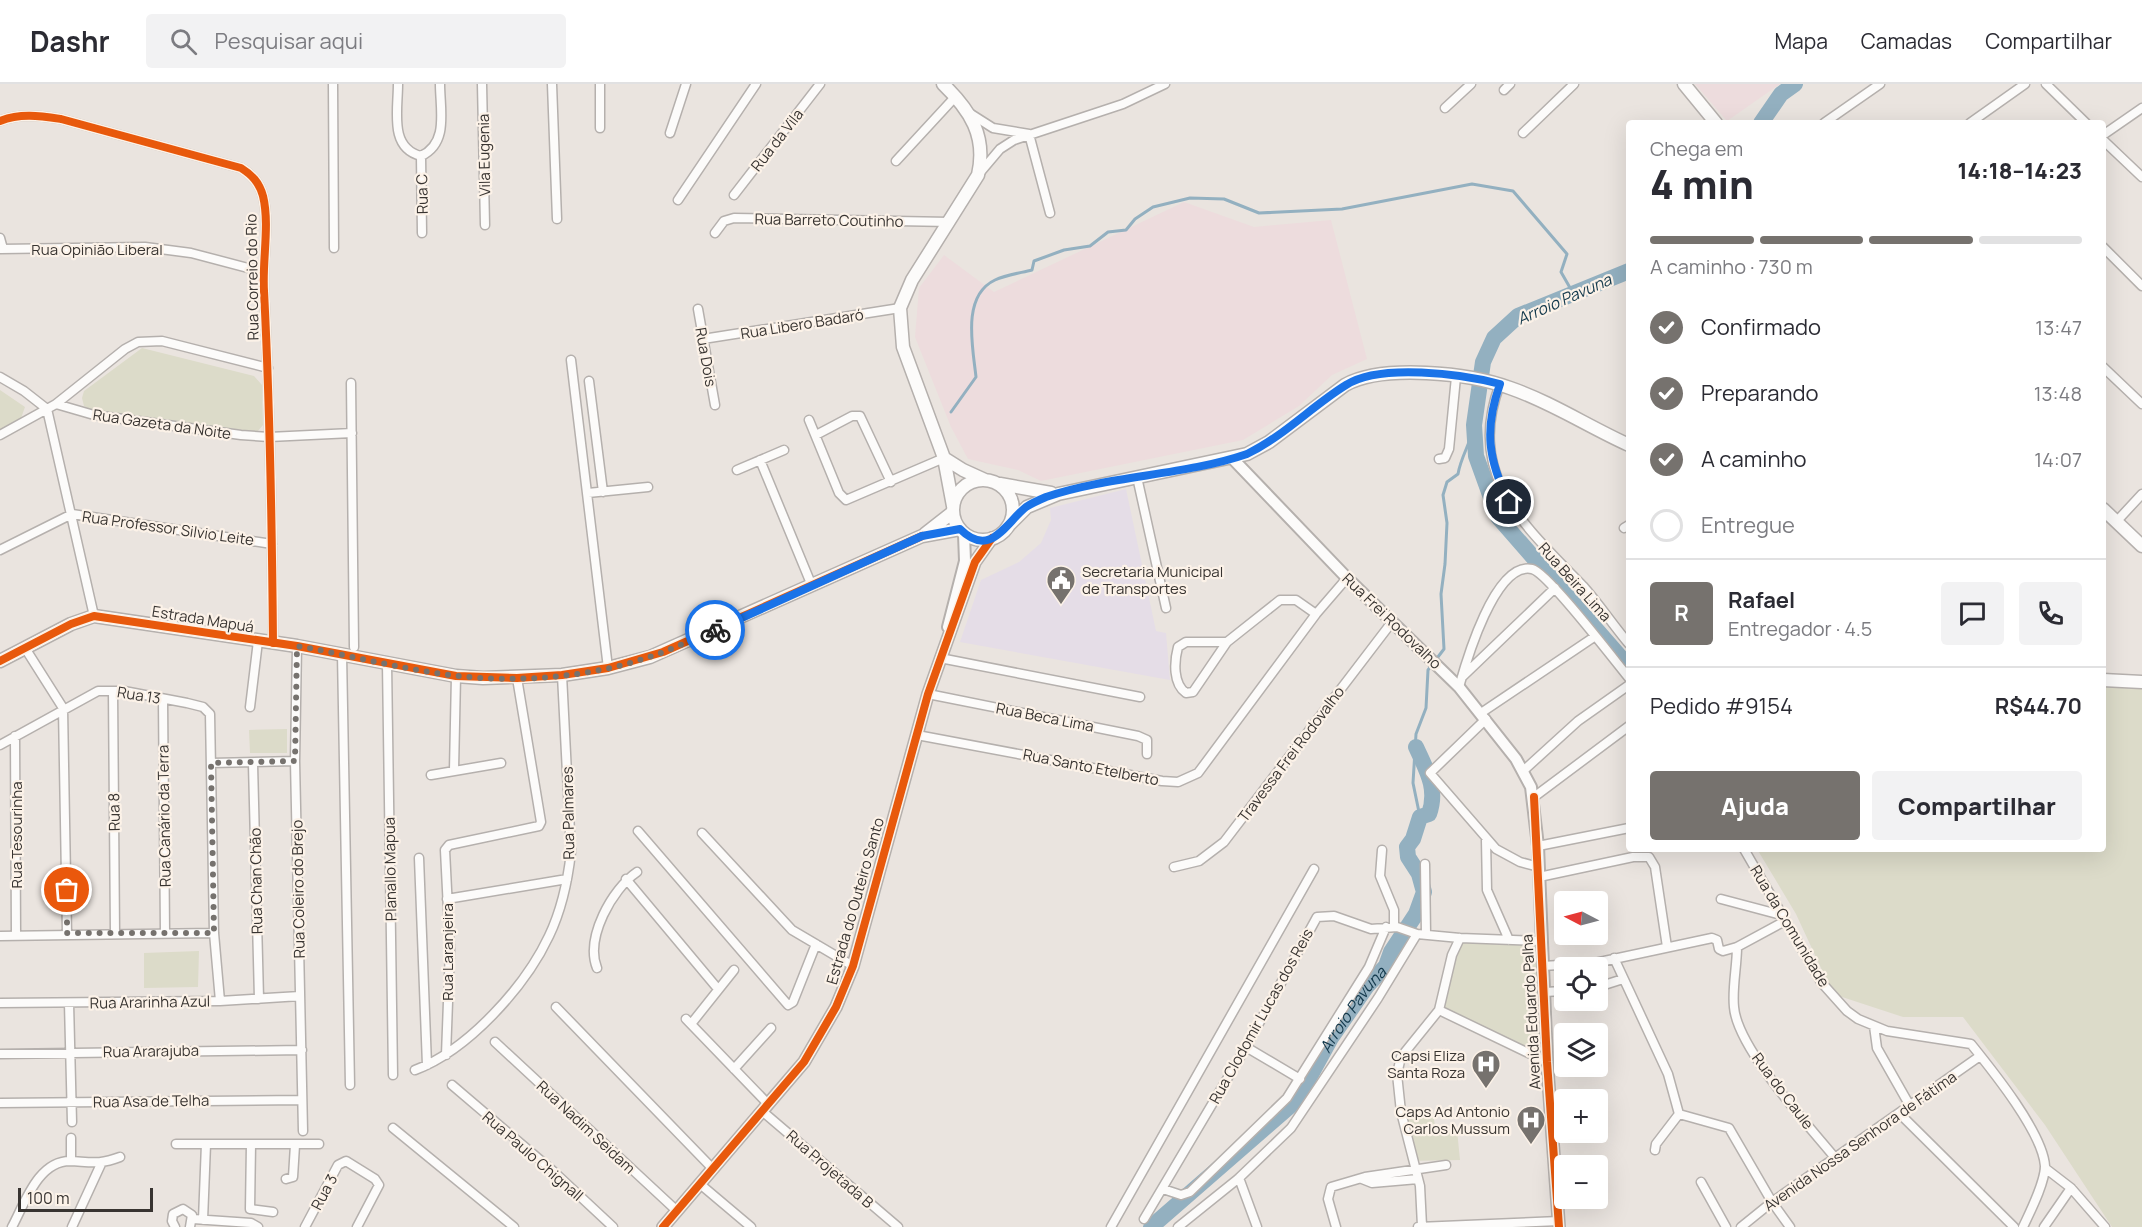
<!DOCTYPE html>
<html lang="pt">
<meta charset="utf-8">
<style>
body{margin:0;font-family:Manrope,sans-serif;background:#f2f2f3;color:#2b2b33;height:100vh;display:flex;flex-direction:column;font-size:22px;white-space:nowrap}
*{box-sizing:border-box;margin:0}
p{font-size:20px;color:#7c7c81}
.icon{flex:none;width:33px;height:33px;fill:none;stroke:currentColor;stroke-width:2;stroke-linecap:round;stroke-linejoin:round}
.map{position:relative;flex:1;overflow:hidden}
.side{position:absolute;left:1626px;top:36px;width:480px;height:732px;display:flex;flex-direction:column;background:#fff;border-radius:6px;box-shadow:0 6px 24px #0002}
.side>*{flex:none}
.needle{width:39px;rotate:276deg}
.controls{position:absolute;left:1554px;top:807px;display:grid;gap:12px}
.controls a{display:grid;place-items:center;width:54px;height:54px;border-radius:6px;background:#fff;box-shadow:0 6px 24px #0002;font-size:30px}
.scale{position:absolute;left:18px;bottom:15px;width:135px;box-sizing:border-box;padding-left:6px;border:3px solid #383431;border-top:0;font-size:16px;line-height:21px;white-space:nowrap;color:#383431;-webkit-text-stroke:4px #fcf2e8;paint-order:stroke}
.pin{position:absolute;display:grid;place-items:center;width:51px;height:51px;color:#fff;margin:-26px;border:3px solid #fff;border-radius:50%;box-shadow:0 2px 6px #0007}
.courier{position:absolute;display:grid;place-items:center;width:60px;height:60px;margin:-30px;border:4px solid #1a73e8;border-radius:50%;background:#fff;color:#222;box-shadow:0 2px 8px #0007}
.headline em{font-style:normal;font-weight:800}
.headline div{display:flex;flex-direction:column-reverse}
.headline{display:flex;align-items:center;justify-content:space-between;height:102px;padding:0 24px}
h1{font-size:39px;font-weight:800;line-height:45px}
.bar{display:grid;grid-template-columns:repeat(4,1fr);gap:9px 6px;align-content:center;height:72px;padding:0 24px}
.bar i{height:8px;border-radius:4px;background:#e1e1e2}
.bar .on{background:#76726e}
.bar p{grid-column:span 4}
.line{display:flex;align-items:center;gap:15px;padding:0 24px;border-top:2px solid #e1e1e2}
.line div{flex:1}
.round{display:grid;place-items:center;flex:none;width:63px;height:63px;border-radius:6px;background:#f2f2f3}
ol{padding:0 24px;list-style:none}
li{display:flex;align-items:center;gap:18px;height:66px}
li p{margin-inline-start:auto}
li .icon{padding:6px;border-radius:50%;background:#76726e;color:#fff;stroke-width:4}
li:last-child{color:#7c7c81}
li i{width:33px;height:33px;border:3px solid #e1e1e2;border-radius:50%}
.action{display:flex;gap:12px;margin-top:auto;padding:12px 24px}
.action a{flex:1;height:69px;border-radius:6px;background:#76726e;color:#fff;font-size:24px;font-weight:800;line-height:69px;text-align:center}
.action a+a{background:#f2f2f3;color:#2b2b33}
header{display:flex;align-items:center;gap:36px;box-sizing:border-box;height:84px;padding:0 30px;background:#fff;border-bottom:2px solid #e1e1e2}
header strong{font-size:28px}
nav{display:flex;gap:33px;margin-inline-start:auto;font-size:21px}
.search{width:420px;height:54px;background:#f2f2f3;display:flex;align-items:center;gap:15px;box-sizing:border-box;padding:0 21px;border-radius:6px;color:#7c7c81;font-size:22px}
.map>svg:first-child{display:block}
.commercial{fill:#e5dde7}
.industrial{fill:#eddcdd}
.green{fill:#dcdbc9}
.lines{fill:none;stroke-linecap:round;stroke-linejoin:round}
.stream{stroke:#93b0c0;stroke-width:3}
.river{stroke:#93b0c0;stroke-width:16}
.minor-casing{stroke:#b5b0ad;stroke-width:11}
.tertiary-casing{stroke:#b5b0ad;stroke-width:14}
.secondary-casing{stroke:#b5b0ad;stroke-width:15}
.minor{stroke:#fcfbfa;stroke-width:8}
.tertiary{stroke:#fcfbfa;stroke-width:10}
.secondary{stroke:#fcfbfa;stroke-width:12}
.cycleway-casing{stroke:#fcf2e8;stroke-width:11}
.cycleway{stroke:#e8590c;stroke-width:8}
.done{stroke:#76726e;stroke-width:6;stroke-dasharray:0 10.8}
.route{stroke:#1a73e8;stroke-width:8}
.labels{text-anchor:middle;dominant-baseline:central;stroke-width:4.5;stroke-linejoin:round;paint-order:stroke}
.street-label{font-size:15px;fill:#383431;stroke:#fcf2e8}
.poi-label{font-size:15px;fill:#383431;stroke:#fcf2e8;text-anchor:end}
.water-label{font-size:16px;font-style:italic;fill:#13394c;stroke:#fcf2e8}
</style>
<header>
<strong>Dashr</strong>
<div class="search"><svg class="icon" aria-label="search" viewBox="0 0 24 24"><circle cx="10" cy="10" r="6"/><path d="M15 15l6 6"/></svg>Pesquisar aqui</div>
<nav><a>Mapa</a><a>Camadas</a><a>Compartilhar</a></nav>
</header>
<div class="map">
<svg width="2142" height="1143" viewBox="0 0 2142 1143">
<rect width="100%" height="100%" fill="#eae4df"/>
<!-- commercial -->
<path class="commercial" d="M1126,405l30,142 10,2 4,47 -210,-38 21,-62 38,-18 22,-19 10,-23 -1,-12z"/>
<!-- industrial -->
<path class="industrial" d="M1695,0h85l-53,37z
M1184,118l70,25 77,-7 36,139 -35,16 -33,31 -56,34 -202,41 -23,-11 -50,-11 -17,-32 -36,-90 4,-49 25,-33 50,37z"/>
<!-- green -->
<path class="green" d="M142,264l112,28 8,9 1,40 -6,7 -165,-22 -8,-4 -2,-8 2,-7z
M0,306l25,17 -5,14 -20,11z
M2103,595l39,7v541h-30l-67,-102 -82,-108h-60l-70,-23 -37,-80 -39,-65h346z
M287,645v24h-37l-1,-23z
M1453,854l85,6 5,113 -104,-47z
M199,867l-1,36 -54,1v-35z
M1433,1029l3,19 21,-2 3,30 -52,1 -8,-47z"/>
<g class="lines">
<!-- stream -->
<path class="stream" d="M951,328l25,-35c-3,-29 -15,-81 19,-97 11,-5 25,-7 37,-10l2,-9 30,-11 26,-4 18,-14 18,-2 9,-11 18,-12 37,-9 34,1 35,14 83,-4 130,-25 41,7 54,63 -6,18 12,21
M1420,733l-7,-34 3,-49 10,-26 2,-38 16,-21 -3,-55 4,-30 2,-41 -4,-28 4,-13 11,-8c3,-18 13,-31 16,-49"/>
<!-- river -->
<g class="river">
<path d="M1761,39l20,-29 14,-10"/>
<path d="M1629,187l-111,45 -24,22 -11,24 -9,63 2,31 22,61 131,150"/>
<path id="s1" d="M1151,1143l146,-127 34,-62 36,-52 19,-20 5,-14 25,-38 8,-22 -5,-18 -11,-17 -1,-10 6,-8 7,-22 9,-3c9,-25 -2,-43 -13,-67"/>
</g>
<!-- minor casing -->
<g class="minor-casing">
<path id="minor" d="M333,0l1,164
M398,0c0,27 -9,64 23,72
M482,0l3,141
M552,0l5,135
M600,0v44
M2046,0l40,39
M1504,6l6,-6
M1445,24l26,-24
M971,30l22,14 36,6
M0,37c20,-8 40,-5 61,-2l180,49c11,7 18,14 22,28 7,29 -1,65 1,95 6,117 8,235 9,352
M1824,39l56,-39
M1970,39l55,-39
M670,49l16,-49
M1523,49l51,-49
M1029,50l21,79
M2103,51l39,-27
M2103,56l39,37
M421,72c28,-13 19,-46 19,-72
M421,72l1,77
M896,77l60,-65
M978,91l22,-26 14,-9 109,-36 42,-20
M734,111l86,-111
M678,116l78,-116
M715,149l9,-12 10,-3 216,4
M0,154l3,11
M2103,163l39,39
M0,165l145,-2 46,6 72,19
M698,225l17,96
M703,255l197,-31
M571,276l37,308
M2103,283l39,37
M0,293l24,14 23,18
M589,297l14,111
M351,299l3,264
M1500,300c-35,92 25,142 83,202 16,18 30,39 46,58
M56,320l38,11 147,20 28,2 83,-4
M47,325l47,207
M809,336l30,73 7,7 98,-42
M0,351l56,-31 69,-55 13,-7 24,-1 106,27
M816,351l36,-19h8l31,66
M1439,375l6,-1 4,-9 7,-72
M760,376l52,126
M737,386l47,-20
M1137,393l29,131
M588,409l60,-6
M2116,438l26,-28
M1624,444l5,-3
M0,466l72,-36 200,30
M1227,558h-41l-8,5c-4,15 -5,37 8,46l7,-1 34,-50 53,-42h16l20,14
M297,562l-2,115 8,370
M25,564l38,60 4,226
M342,570l8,431
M940,574l200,39
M387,579l6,412
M1462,593l93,-89
M1459,603c7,-25 36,-126 73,-118 15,3 83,92 97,109
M113,607l2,243
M928,610l210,42 9,4v14
M163,615l2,234
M250,623l8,-66
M1481,629l113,-76
M1486,635l-56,54 66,76 24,13 19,5
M917,651l245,46 16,1 20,-9 118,-159 31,-36
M15,652l1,199
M0,661l98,-54h26l63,12 16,4 7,7 4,219 6,68
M211,679l84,-2
M253,680l6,235
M454,686l2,-94
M1523,687l55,-50 51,-36
M431,691l70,-12
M1534,713l95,-71
M638,747l150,174 5,-3 23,-58
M702,749l90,97 61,36
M1486,756l1,50 22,50
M1538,762l91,-18
M1744,765l77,133 26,29 11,8 29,12 84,13c21,26 72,89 74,122 0,17 -15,46 -22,61
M1382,766l-2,26 14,34v17
M419,774l8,207
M1425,780l1,70
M1174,783l25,-6 25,-19 168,-220
M1539,793l94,-20h16l6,10 12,80
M626,795l92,110
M447,815l120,-20
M1721,815l60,16
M0,852l214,-3
M1737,863c0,19 -5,41 -3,60 3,41 75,119 102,152
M1614,874l54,116 11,40 50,14 43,74 18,25
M1542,882l53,-3 117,-25 5,2 2,9 4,2 14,-4 48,-26
M597,884c-12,-30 15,-79 40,-96
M1598,903l25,-8
M1544,908l20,-1
M0,919l220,-2 80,-5
M69,919l3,119
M556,923l157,162
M1439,926l108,52
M686,935l82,85
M691,940l43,-54
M1874,942l3,22 33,58
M495,958l182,169
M1246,963l54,32
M0,970l302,-4
M446,971l4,-106 -5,-99 4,-5 90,-19 2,-4 -24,-144
M734,985l37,-41
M415,986c53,-20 110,-83 134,-134 12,-25 19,-57 22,-84l-9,-177
M452,1001l101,86 60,56
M0,1019l302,-3
M762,1027l136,116
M1900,1030l114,113
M393,1044l121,99
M176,1060h143
M251,1060l-1,65 23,3
M1655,1066l1,-6 23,-30
M71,1077v-23
M2045,1084l26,20 34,39
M1239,1094l18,49
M286,1095l7,-2 2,-32
M1362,1095l10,4 46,-4
M1701,1098l25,45
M700,1100l51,43
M1163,1105l18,6 9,-3 97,-94 82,-131 17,-40
M193,1135l58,4 7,4
M1144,1135l102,-172 71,-130 17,-1 37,13 26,-2 20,7 43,4 81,3
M203,1136l3,-76
M1422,1142l-2,-40 -19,-74 -4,-38 4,-17 38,-47 13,-55 8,-17
M12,1143c13,-24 26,-66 58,-66 21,1 29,4 50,-4
M72,1143l29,-63
M175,1143l-3,-6 1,-7 10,-5 9,6 -2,12
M305,1143l33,-62 8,-4 29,18 4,6 -22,42
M1111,1143l203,-358
M1178,1143l61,-49 52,-50 87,-130 39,-64
M1336,1143l-8,-28 3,-12 34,-10 81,-12
M1418,1143l141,-6
M1741,1143l31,-25 208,-146
M2044,1143l27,-39"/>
</g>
<!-- tertiary casing -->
<g class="tertiary-casing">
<path id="tertiary" d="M1233,375l114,119 112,109 57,72 15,28 7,59 9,216 12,165
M948,543l17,-66 -1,-27
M663,1143l141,-165 32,-55 17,-41 75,-272 47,-132 17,-24"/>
</g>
<!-- secondary casing -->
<g class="secondary-casing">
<path id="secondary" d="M943,0c27,26 44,52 35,91l-66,105 -12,28 3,39 41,111 9,48
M1684,0l32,39
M944,374l19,12 22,10
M953 426a30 30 0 1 1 60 0a30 30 0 1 1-60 0Z
M1000,400l51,9
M2103,425l39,37
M1008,442l19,-19 31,-13 189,-40 22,-12 76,-57c38,-21 124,-12 165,3 41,14 79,39 119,57
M925,450l28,-22
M0,577l71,-37 23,-8 203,30 159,30 27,2 79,-3 46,-7 42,-11 272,-121 38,-7
M2103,596l39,2"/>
</g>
<!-- minor -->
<use href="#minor" class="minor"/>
<!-- tertiary -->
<use href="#tertiary" class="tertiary"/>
<!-- secondary -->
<use href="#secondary" class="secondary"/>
<!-- cycleway casing -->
<g class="cycleway-casing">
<path id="cycleway" d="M0,37c20,-8 40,-5 61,-2l180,49c11,7 18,14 22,28 7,29 -1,65 1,95 6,117 8,235 9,352
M0,577l71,-37 23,-8 203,30 159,30 61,2 45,-3 46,-7 55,-16 259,-116
M1534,713l13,265 12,165
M663,1143l141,-165 32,-55 17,-41 75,-272 47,-132 17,-24"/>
</g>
<!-- cycleway -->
<use href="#cycleway" class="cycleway"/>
</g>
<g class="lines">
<!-- done -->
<path class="done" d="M67,806v43h147l-3,-170 84,-2 2,-115c53,9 107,24 161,30 63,7 134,1 194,-20 21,-7 42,-17 63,-26"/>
<!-- route -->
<path class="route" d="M715,546l207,-94 38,-7c30,30 45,-5 66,-22 6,-4 13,-7 20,-10 65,-22 137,-21 201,-43 37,-18 65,-48 99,-69 34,-22 116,-11 154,-1 -16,45 -12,76 9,118"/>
</g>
<!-- icons -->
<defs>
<g id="civic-pin" transform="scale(1.5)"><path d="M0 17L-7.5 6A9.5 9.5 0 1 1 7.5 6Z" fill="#76726e" stroke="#fcf2e8"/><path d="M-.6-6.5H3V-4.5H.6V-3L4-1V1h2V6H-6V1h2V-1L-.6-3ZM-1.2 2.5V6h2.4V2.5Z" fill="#fff"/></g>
<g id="hospital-pin" transform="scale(1.5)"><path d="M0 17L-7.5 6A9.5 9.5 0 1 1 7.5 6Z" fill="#76726e" stroke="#fcf2e8"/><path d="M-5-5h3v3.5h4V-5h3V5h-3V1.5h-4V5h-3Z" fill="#fff"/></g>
</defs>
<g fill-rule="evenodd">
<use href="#civic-pin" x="1061" y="496"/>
<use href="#hospital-pin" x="1486" y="980"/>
<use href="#hospital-pin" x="1531" y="1036"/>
</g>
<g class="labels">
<!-- street labels -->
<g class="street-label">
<text transform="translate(777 56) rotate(-52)">Rua da Vila</text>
<text transform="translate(484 71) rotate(-91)">Vila Eugenia</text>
<text transform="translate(422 110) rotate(-91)">Rua C</text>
<text transform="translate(829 136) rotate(1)">Rua Barreto Coutinho</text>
<text x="97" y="165">Rua Opinião Liberal</text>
<text transform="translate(252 193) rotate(-91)">Rua Correio do Rio</text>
<text transform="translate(802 240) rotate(-9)">Rua Libero Badaró</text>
<text transform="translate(706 273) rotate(80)">Rua Dois</text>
<text transform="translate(162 340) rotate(8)">Rua Gazeta da Noite</text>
<text transform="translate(168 444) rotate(8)">Rua Professor Silvio Leite</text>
<text transform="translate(1575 498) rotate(48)">Rua Beira Lima</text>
<text transform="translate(203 535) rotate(9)">Estrada Mapuá</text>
<text transform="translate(1392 537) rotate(44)">Rua Frei Rodovalho</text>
<text transform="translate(139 611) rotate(9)">Rua 13</text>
<text transform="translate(1045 633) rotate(11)">Rua Beca Lima</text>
<text transform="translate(1291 670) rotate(-53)">Travessa Frei Rodovalho</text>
<text transform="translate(1091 683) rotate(11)">Rua Santo Etelberto</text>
<text transform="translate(114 728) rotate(-91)">Rua 8</text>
<text transform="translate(568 729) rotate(-91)">Rua Palmares</text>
<text transform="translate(164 732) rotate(-91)">Rua Canário da Terra</text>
<text transform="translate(16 751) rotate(-90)">Rua Tesourinha</text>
<text transform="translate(390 785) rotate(-91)">Planallo Mapua</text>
<text transform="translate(256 797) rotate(-91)">Rua Chan Chão</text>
<text transform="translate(298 805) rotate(-91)">Rua Coleiro do Brejo</text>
<text transform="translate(855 817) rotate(-74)">Estrada do Outeiro Santo</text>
<text transform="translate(1790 842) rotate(59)">Rua da Comunidade</text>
<text transform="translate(447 868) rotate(-90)">Rua Laranjeira</text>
<text transform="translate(150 918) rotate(-1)">Rua Ararinha Azul</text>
<text transform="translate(1531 928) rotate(-93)">Avenida Eduardo Palha</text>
<text transform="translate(1261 932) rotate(-61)">Rua Clodomir Lucas dos Reis</text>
<text transform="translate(151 967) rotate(-1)">Rua Ararajuba</text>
<text transform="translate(1783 1007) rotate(53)">Rua do Caule</text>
<text transform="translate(151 1017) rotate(-1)">Rua Asa de Telha</text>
<text transform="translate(586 1043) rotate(43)">Rua Nadim Seidam</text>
<text transform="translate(1860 1057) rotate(-35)">Avenida Nossa Senhora de Fátima</text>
<text transform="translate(533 1072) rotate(41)">Rua Paulo Chignall</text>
<text transform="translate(830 1085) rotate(41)">Rua Projetada B</text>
<text transform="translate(324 1108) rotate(-62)">Rua 3</text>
</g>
<!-- poi labels -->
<g class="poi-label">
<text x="1082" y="487" text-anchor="start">Secretaria Municipal<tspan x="1082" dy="17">de Transportes</tspan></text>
<text x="1465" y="971">Capsi Eliza<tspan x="1465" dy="17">Santa Roza</tspan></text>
<text x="1510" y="1027">Caps Ad Antonio<tspan x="1510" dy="17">Carlos Mussum</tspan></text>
</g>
<!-- water labels -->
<g class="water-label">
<text transform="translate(1564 215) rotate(-24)">Arroio Pavuna</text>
<text stroke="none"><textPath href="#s1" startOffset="300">Arroio Pavuna</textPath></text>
</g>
</g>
</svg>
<div class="controls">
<a><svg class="needle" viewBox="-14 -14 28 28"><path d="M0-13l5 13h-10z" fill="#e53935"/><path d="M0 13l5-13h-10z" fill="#7c7c81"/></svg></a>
<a><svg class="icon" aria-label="locate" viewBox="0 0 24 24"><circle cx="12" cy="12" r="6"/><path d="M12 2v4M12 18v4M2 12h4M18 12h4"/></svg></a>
<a><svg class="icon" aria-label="layers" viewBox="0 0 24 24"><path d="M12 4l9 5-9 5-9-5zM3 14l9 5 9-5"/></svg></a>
<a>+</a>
<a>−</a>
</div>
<div class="scale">100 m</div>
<div class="pin" style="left:67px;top:806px;background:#ea580c"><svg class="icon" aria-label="bag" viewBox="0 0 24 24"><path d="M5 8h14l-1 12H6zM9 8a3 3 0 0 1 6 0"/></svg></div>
<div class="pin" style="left:1509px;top:418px;background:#1f2937"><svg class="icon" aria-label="home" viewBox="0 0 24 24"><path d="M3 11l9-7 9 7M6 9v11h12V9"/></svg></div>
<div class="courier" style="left:715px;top:546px"><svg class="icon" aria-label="bike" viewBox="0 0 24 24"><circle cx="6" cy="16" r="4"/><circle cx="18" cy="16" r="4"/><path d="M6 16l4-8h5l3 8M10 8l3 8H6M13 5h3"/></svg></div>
<section class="side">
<div class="headline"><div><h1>4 min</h1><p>Chega em</p></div><em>14:18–14:23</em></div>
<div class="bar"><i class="on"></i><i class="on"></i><i class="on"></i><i></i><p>A caminho · 730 m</p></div>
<ol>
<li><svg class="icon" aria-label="check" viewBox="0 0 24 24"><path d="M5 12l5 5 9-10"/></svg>Confirmado<p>13:47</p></li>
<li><svg class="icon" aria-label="check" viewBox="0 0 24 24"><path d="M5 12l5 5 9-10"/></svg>Preparando<p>13:48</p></li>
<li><svg class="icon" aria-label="check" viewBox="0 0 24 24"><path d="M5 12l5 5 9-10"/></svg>A caminho<p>14:07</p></li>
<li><i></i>Entregue</li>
</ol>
<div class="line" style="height:108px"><b class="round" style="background:#76726e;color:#fff">R</b><div><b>Rafael</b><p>Entregador · 4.5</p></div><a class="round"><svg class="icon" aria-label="chat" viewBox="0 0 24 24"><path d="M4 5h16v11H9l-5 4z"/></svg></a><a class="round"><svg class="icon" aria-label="phone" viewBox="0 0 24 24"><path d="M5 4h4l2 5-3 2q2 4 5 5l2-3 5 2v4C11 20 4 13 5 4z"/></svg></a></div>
<div class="line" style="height:78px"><div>Pedido #9154</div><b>R$44.70</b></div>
<div class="action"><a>Ajuda</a><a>Compartilhar</a></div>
</section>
</div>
